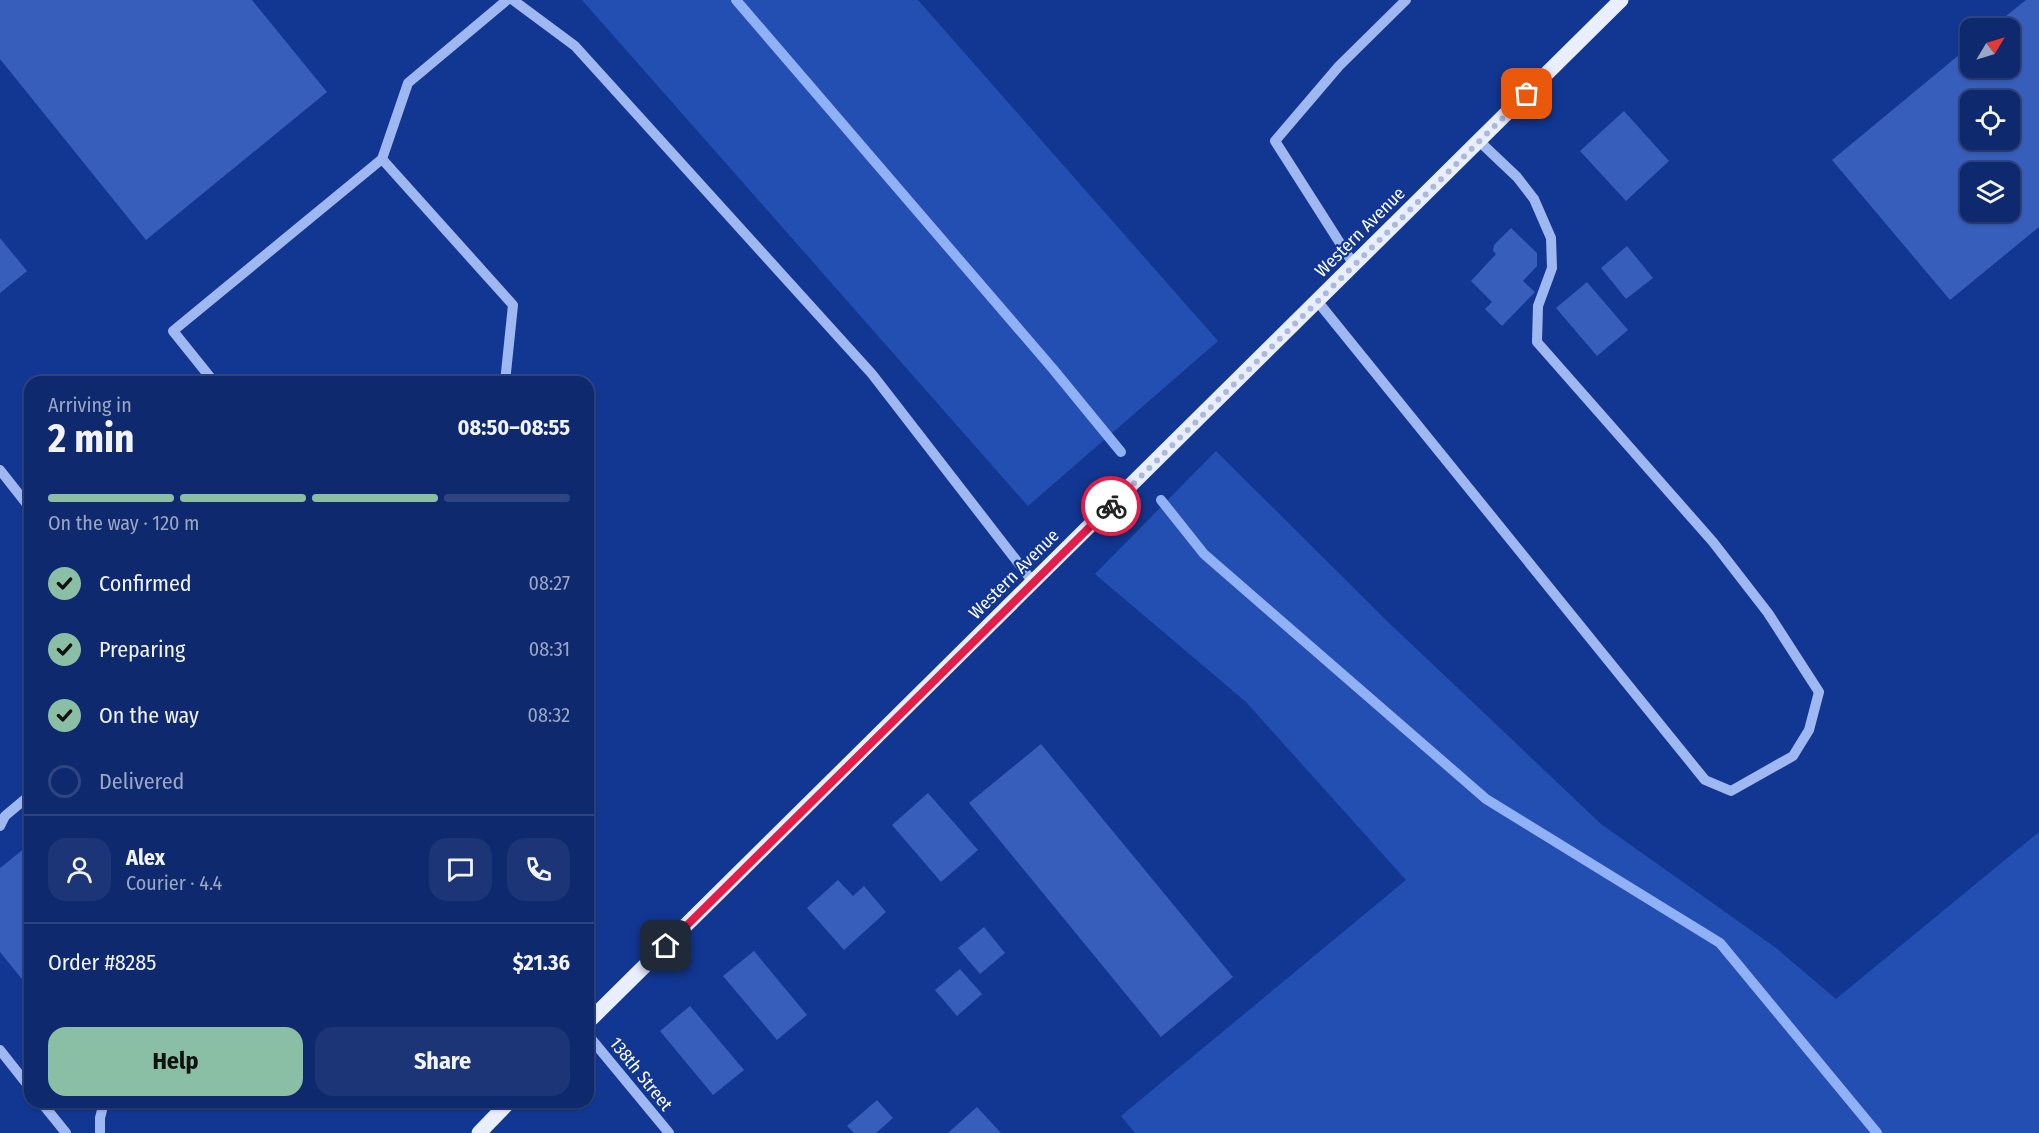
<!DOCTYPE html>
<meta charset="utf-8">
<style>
body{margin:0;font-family:"Fira Sans Condensed",sans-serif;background:#1c3576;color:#f1f3f6;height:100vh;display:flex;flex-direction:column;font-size:22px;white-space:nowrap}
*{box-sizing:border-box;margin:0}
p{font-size:20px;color:#9ba6c2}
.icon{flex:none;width:33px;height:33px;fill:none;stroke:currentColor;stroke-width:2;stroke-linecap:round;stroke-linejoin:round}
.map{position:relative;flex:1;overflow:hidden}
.panel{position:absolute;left:24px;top:376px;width:570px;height:732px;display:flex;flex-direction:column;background:#0e296e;border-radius:18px;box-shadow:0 2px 4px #0004,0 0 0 2px #2e4581}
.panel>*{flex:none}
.needle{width:39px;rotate:52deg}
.fabs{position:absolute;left:1960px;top:18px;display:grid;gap:12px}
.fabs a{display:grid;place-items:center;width:60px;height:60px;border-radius:12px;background:#0e296e;box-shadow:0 2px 4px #0004,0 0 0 2px #2e4581;font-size:30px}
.pin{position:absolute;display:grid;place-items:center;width:51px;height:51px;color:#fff;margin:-26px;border-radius:12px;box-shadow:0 3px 9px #0006}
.courier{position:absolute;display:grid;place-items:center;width:60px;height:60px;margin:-30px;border:4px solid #e11d48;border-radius:50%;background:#fff;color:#222;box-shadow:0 2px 8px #0007}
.head em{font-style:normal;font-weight:700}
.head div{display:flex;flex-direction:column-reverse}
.head{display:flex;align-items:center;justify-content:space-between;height:102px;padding:0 24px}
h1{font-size:39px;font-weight:700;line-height:45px}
.bar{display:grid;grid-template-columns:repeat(4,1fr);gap:9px 6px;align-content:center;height:72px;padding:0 24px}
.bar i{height:8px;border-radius:4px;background:#2e4581}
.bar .active{background:#8abfa5}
.bar p{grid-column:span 4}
.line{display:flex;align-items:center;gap:15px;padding:0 24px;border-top:2px solid #2e4581}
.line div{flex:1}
.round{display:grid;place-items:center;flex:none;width:63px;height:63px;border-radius:18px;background:#1c3576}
ol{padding:0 24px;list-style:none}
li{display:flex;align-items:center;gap:18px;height:66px}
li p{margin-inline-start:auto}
li .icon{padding:6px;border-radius:50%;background:#8abfa5;color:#111;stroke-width:4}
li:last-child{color:#9ba6c2}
li i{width:33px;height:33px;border:3px solid #2e4581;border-radius:50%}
.primary-button{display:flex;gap:12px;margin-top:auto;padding:12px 24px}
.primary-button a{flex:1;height:69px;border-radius:18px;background:#8abfa5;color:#111;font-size:24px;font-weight:700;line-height:69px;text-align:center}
.primary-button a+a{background:#1c3576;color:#f1f3f6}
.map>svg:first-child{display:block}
.green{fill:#244fb2}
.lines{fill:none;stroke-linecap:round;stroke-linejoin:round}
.stream{stroke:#90b1f6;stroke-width:10}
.building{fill:#365eba;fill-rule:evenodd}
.minor{stroke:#9fb8f2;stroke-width:10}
.major{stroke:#eaefff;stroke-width:15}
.done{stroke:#acb9d9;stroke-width:6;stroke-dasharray:0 10.8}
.route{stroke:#e11d48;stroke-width:8}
.labels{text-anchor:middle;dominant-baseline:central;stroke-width:4.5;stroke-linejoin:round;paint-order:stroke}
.street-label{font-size:18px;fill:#fff;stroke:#123792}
</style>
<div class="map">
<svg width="2039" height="1133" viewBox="0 0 2039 1133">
<rect width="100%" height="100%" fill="#123792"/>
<!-- green -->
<path class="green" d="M582,0h336l300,341 -190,165z
M1216,451l171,170 214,203 175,124 60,51 203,-167v301h-904l-14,-17 285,-236 -160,-178 -151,-128z"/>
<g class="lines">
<!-- stream -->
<path class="stream" d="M736,0l317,369 68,83
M1161,500l43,54 282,245 234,144 157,190"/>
</g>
<!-- building -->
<path class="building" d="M0,0h252l75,92 -181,148 -146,-181z
M2026,0h13v227l-89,73 -118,-140 139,-115v23h39v-40h-19zM1971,100h39v40h-39zM1971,172h39v40h-39z
M1624,111l45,50 -43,40 -46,-50z
M1511,228l26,25v13l-14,15 12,11 -33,34 -17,-17 7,-7 -21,-21 25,-27 -3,-3 1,-6z
M0,238l27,33 -27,22z
M1627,246l26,32 -27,21 -25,-31z
M1587,282l41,48 -31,26 -41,-48z
M1041,744l192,233 -72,60 -192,-234z
M928,793l50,57 -37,32 -49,-57z
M30,844v145l-30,-37v-84z
M838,880l15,16 11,-10 22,26 -42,38 -37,-42z
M984,927l21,26 -25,21 -22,-26z
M754,951l53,64 -30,25 -54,-64z
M960,969l22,25 -25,22 -22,-26z
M690,1006l54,64 -31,25 -53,-64z
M877,1100l16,18 -17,15h-22l-7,-7z
M977,1107l24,26h-53z"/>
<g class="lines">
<!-- minor -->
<path class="minor" d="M513,0l62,46 297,328 161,208
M382,159l131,146 -8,77
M1354,265l-79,-124 64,-75 67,-66
M1318,302l387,478 26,11 62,-35 16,-26 10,-38 -51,-79 -55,-71 -176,-200 1,-36 14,-38 -1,-30 -17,-39 -17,-22 -38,-36
M214,382l-41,-51 209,-172 26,-76 99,-83
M0,470l30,38
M0,826l5,-10 25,-21
M588,1035l81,98
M0,1050l30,38
M41,1102l25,31
M100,1133v-15l4,-16"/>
<!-- major -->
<path class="major" d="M588,1022l1033,-1022
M479,1133l30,-31"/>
</g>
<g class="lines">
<!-- done -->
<path class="done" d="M1111,506l416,-412"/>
<!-- route -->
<path class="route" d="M666,946l445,-440"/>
</g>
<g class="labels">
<!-- street labels -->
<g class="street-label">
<text transform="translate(1360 232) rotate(-45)">Western Avenue</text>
<text transform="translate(1014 574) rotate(-45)">Western Avenue</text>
<text transform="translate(641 1074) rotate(51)">138th Street</text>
</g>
</g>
</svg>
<div class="fabs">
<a><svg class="needle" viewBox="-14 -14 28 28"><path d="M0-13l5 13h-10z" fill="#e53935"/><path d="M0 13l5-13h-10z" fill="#9ba6c2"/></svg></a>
<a><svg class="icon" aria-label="locate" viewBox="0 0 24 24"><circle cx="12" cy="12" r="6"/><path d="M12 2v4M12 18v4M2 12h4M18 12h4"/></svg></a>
<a><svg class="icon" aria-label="layers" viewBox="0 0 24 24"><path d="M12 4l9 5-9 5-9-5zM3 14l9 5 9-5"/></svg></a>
</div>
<div class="pin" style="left:1527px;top:94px;background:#ea580c"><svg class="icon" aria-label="bag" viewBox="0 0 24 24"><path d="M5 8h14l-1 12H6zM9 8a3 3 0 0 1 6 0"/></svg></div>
<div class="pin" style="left:666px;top:946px;background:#1f2937"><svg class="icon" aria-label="home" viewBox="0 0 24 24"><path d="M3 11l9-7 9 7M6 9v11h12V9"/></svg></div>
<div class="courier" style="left:1111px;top:506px"><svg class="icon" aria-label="bike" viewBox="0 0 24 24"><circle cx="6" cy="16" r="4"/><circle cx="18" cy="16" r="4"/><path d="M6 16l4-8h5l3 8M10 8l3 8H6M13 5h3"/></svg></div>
<section class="panel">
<div class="head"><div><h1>2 min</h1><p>Arriving in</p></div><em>08:50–08:55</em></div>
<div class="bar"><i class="active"></i><i class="active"></i><i class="active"></i><i></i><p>On the way · 120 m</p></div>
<ol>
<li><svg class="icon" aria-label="check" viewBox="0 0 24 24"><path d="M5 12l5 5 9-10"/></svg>Confirmed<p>08:27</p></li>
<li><svg class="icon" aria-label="check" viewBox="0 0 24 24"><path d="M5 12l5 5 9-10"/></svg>Preparing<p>08:31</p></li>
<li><svg class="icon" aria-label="check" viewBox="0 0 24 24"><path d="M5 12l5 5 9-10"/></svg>On the way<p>08:32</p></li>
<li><i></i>Delivered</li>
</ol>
<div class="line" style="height:108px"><a class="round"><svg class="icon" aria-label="person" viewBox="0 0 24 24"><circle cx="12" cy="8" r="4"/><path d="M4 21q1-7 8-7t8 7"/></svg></a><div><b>Alex</b><p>Courier · 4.4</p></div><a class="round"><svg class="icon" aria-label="chat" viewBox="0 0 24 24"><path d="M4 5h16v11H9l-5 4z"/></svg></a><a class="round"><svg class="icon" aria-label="phone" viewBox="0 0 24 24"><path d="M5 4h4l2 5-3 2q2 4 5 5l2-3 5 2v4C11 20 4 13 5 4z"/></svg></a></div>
<div class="line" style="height:78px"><div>Order #8285</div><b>$21.36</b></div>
<div class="primary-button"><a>Help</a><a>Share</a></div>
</section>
</div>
